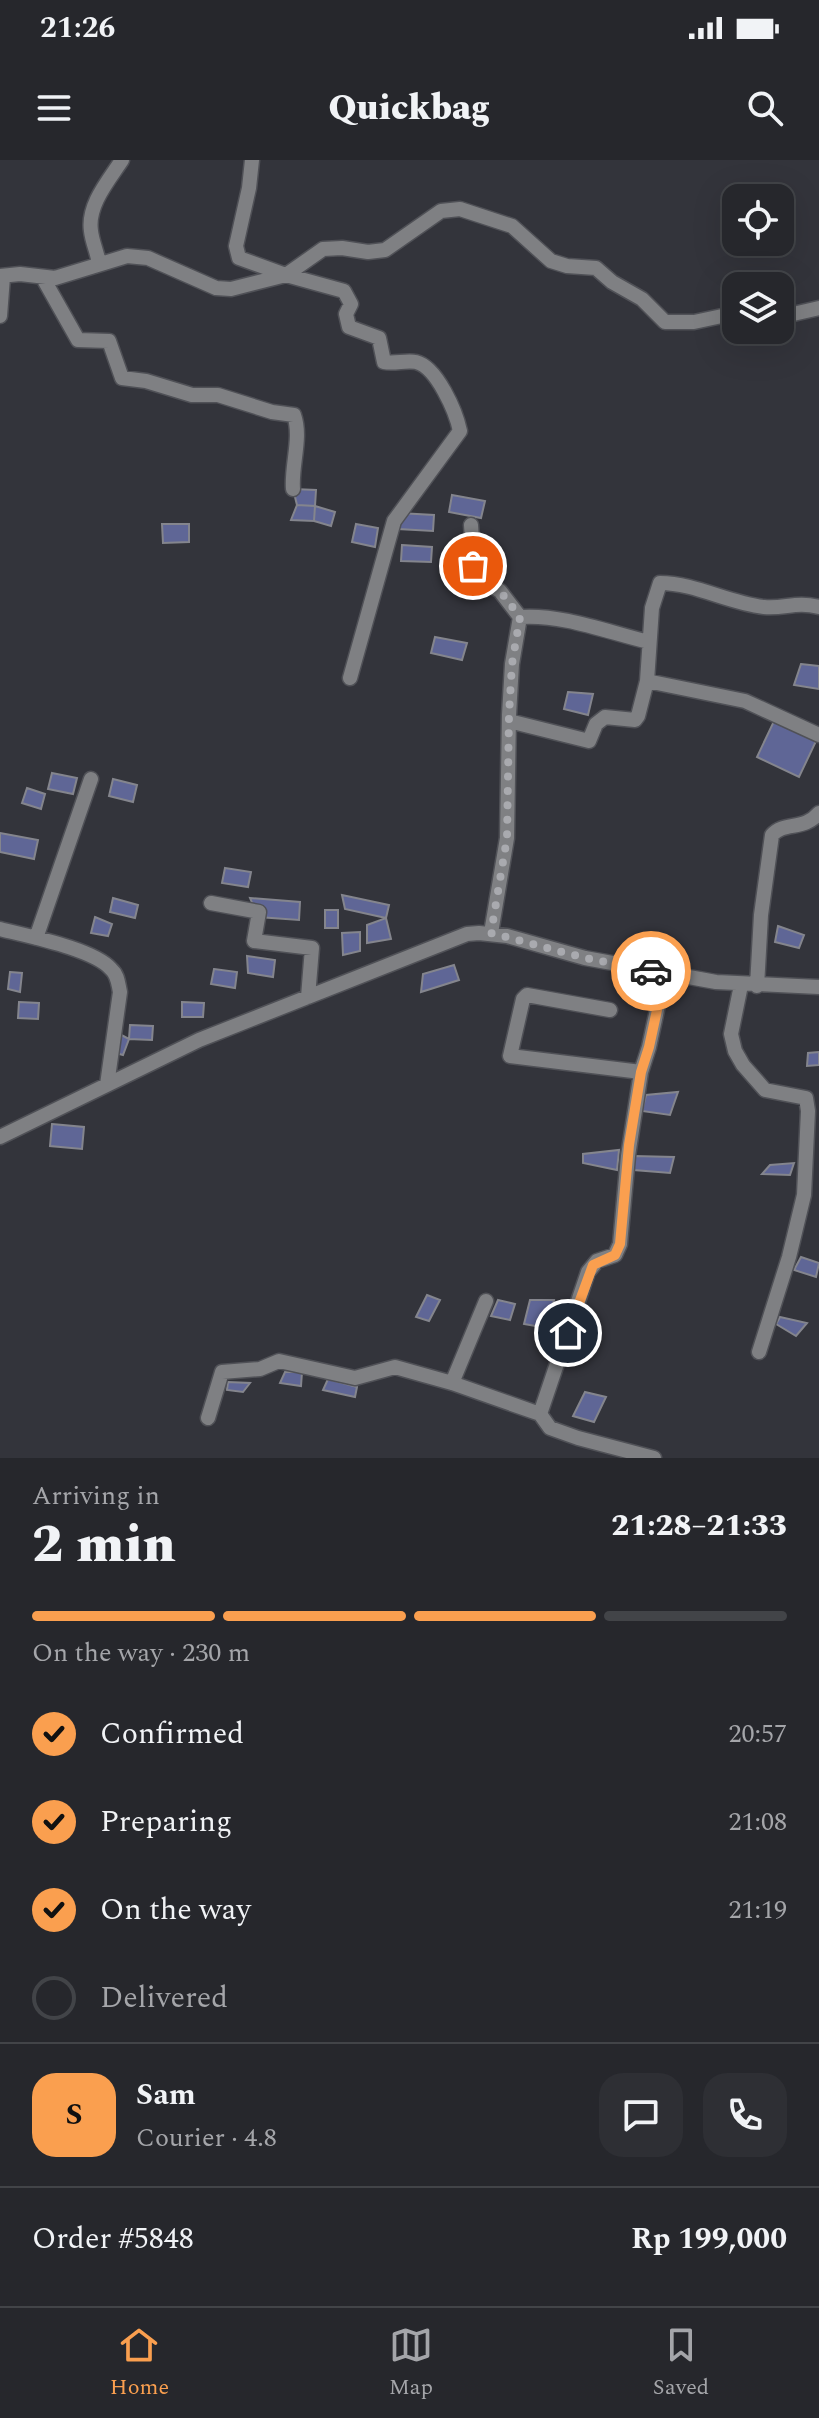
<!DOCTYPE html>
<meta charset="utf-8">
<style>
body{margin:0;font-family:Spectral,serif;background:#2e2f34;color:#f1f3f6;height:100vh;display:flex;flex-direction:column;font-size:30px;white-space:nowrap}
*{box-sizing:border-box;margin:0}
p{font-size:26px;color:#a4a5a9}
.icon{flex:none;width:44px;height:44px;fill:none;stroke:currentColor;stroke-width:2;stroke-linecap:round;stroke-linejoin:round}
.map{position:relative;height:1298px;overflow:hidden}
.details{display:flex;flex-direction:column;background:#26272c;flex:1}
.details>*{flex:none}
.fabs{position:absolute;left:722px;top:24px;display:grid;gap:16px}
.fabs a{display:grid;place-items:center;width:72px;height:72px;border-radius:16px;background:#26272c;box-shadow:0 8px 32px #0002,0 0 0 2px #424448;font-size:40px}
.pin{position:absolute;display:grid;place-items:center;width:68px;height:68px;color:#fff;margin:-34px;border:4px solid #fff;border-radius:50%;box-shadow:0 2px 8px #0007}
.courier{position:absolute;display:grid;place-items:center;width:80px;height:80px;margin:-40px;border:6px solid #fa9f4f;border-radius:50%;background:#fff;color:#222;box-shadow:0 2px 10px #0007}
.head em{font-style:normal;font-weight:800}
.head div{display:flex;flex-direction:column-reverse}
.head{display:flex;align-items:center;justify-content:space-between;height:136px;padding:0 32px}
h1{font-size:52px;font-weight:800;line-height:60px}
.bar{display:grid;grid-template-columns:repeat(4,1fr);gap:12px 8px;align-content:center;height:96px;padding:0 32px}
.bar i{height:10px;border-radius:6px;background:#424448}
.bar .current{background:#fa9f4f}
.bar p{grid-column:span 4}
.line{display:flex;align-items:center;gap:20px;padding:0 32px;border-top:2px solid #424448}
.line div{flex:1}
.round{display:grid;place-items:center;flex:none;width:84px;height:84px;border-radius:24px;background:#2e2f34}
ol{padding:0 32px;list-style:none}
li{display:flex;align-items:center;gap:24px;height:88px}
li p{margin-inline-start:auto}
li .icon{padding:8px;border-radius:50%;background:#fa9f4f;color:#111;stroke-width:4}
li:last-child{color:#a4a5a9}
li i{width:44px;height:44px;border:4px solid #424448;border-radius:50%}
.status{display:flex;justify-content:space-between;align-items:center;height:56px;padding:0 40px;background:#26272c;direction:ltr}
.status svg{height:22px;fill:currentColor}
header{display:flex;justify-content:space-between;align-items:center;height:104px;padding:0 32px;background:#26272c;font-size:36px;font-weight:800}
.tab-bar{display:flex;justify-content:space-around;align-items:center;height:112px;border-top:2px solid #424448;background:#26272c;font-size:22px;color:#a4a5a9}
.tab-bar a{display:grid;justify-items:center;gap:4px}
.tab-bar .current{color:#fa9f4f}
.map>svg:first-child{display:block}
.building{fill:#5f6696;stroke:#84858d;stroke-width:2}
.lines{fill:none;stroke-linecap:round;stroke-linejoin:round}
.minor-casing{stroke:#505157;stroke-width:17}
.minor{stroke:#7f8083;stroke-width:14}
.done{stroke:#a9aaaf;stroke-width:8;stroke-dasharray:0 14.4}
.route{stroke:#fa9f4f;stroke-width:10}
</style>
<div class="status"><b>21:26</b><svg viewBox="0 0 49 12"><path d="M0 12V9h3v3zM5 12V6h3v6zM10 12V3h3v9zM15 12V0h3v12zM26 1h20v11H26zM47 4h2v5h-2z"/></svg></div>
<header><svg class="icon" aria-label="menu" viewBox="0 0 24 24"><path d="M4 6h16M4 12h16M4 18h16"/></svg>Quickbag<svg class="icon" aria-label="search" viewBox="0 0 24 24"><circle cx="10" cy="10" r="6"/><path d="M15 15l6 6"/></svg></header>
<div class="map">
<svg width="819" height="1298" viewBox="0 0 819 1298">
<rect width="100%" height="100%" fill="#33343b"/>
<!-- building -->
<path class="building" d="M293,329l23,1 -1,16 -18,-1z
M452,335l33,6 -4,17 -32,-6z
M297,345l18,1 -1,15 -23,-1z
M315,346l20,6 -4,14 -17,-5z
M399,353l35,2 -1,16 -35,-2z
M162,364h27v18l-26,1z
M356,364l22,4 -3,19 -23,-5z
M402,385l30,2 -1,15 -30,-1z
M435,477l32,6 -5,17 -31,-7z
M801,504l18,2v23l-25,-4z
M568,532l25,2 -5,21 -24,-6z
M775,559l42,20 -18,38 -42,-20z
M52,613l25,5 -4,16 -25,-5z
M113,619l24,6 -4,17 -24,-6z
M27,628l18,6 -4,15 -19,-6z
M0,673l38,7 -4,19 -34,-7z
M225,708l26,4 -3,15 -26,-4z
M342,735l47,10 -3,13 -41,-9z
M113,738l25,7 -3,13 -25,-6z
M250,738l50,4 -1,18 -41,-3z
M325,750h13v18h-13z
M95,757l17,7 -4,12 -17,-3z
M386,758l5,21 -24,4v-18z
M778,766l26,9 -5,13 -24,-6z
M360,772v19l-17,4 -1,-22z
M247,796l28,4 -2,17 -25,-4z
M454,805l5,15 -38,12 2,-18z
M214,809l23,3 -2,16 -24,-4z
M10,812l12,1 -2,19 -12,-3z
M19,842l20,1 -1,16 -20,-1z
M182,842l22,1 -1,14h-21z
M130,865l23,1 -1,14 -23,-1z
M114,871l15,8 -6,16 -11,-3z
M819,892v13l-12,1 1,-13z
M678,932l-8,23 -28,-4 4,-16z
M52,964l32,3 -2,22 -32,-3z
M619,990l-2,20 -34,-7v-9z
M634,996l40,1 -4,16 -36,-3z
M794,1003l-4,12 -28,-1 8,-9z
M801,1097l18,6 -3,14 -22,-7z
M427,1135l13,5 -11,21 -13,-4z
M498,1140l17,4 -5,16 -19,-4z
M530,1140h24l-7,28 -23,-4z
M780,1157l27,6 -11,13 -20,-12z
M285,1212h17l-1,14 -21,-3z
M328,1219l29,8 -2,10 -32,-7z
M228,1222l22,1 -7,9 -16,-2z
M585,1232l21,5 -12,25 -21,-6z"/>
<g class="lines">
<!-- minor casing -->
<g class="minor-casing">
<path id="minor" d="M252,0l-3,28 -13,58 3,12 47,17 58,16 7,13 -5,10 3,13 30,11 5,24c11,2 22,-2 32,0 21,5 40,50 44,69l-66,90 -44,157
M99,103c-2,-11 -7,-22 -8,-32 -4,-26 18,-51 31,-71
M0,116l20,-2 35,4 72,-22 21,2 68,30 15,1 55,-14 37,-26 19,-1 26,4 17,-2 56,-39 19,-2 52,17 39,35 16,5 29,2 16,14 30,17 23,23h29l42,-9
M43,118l35,62 31,1 13,37 24,3 46,14h26l54,17 22,3c8,23 -3,50 -1,74
M0,156l3,-39
M780,157l39,-9
M471,365l3,43 12,14 14,9 20,26
M647,521l98,20 74,34
M509,561l80,20 7,-17 9,-7 30,3 3,-4 9,-35 5,-73 8,-25c35,0 68,20 104,24 21,2 32,-6 55,0
M211,743l48,9 -5,29 58,7 -4,49
M0,769c27,7 94,20 111,40 7,6 7,14 9,23l-13,93
M491,773l16,-95 2,-123 3,-51 8,-47c43,-3 87,15 129,25
M36,778l55,-159
M741,825l-10,49 4,17 8,14 22,25 41,8 2,13 -4,84 -15,62 -30,95
M757,826l4,-71 11,-80c12,-14 32,-4 47,-22
M610,850l-83,-15 -4,4 -13,57 131,16
M0,977l199,-97 268,-106 12,-1 28,3 78,22 131,24 103,5
M452,1223l34,-82
M540,1254l10,14 28,10 76,20
M208,1258l14,-46 38,-3 19,-8 76,17 40,-11 57,16 88,31 48,-142 9,-11 18,-6 5,-11 8,-88 13,-84 8,-25 16,-74"/>
</g>
<!-- minor -->
<use href="#minor" class="minor"/>
</g>
<g class="lines">
<!-- done -->
<path class="done" d="M473,406l13,16 14,9 20,26 -8,47 -3,51 -2,123 -16,95 94,25 66,13"/>
<!-- route -->
<path class="route" d="M568,1173l25,-68 22,-10 5,-11 9,-99 12,-73 8,-25 16,-74 -14,-2"/>
</g>
</svg>
<div class="fabs">
<a><svg class="icon" aria-label="locate" viewBox="0 0 24 24"><circle cx="12" cy="12" r="6"/><path d="M12 2v4M12 18v4M2 12h4M18 12h4"/></svg></a>
<a><svg class="icon" aria-label="layers" viewBox="0 0 24 24"><path d="M12 4l9 5-9 5-9-5zM3 14l9 5 9-5"/></svg></a>
</div>
<div class="pin" style="left:473px;top:406px;background:#ea580c"><svg class="icon" aria-label="bag" viewBox="0 0 24 24"><path d="M5 8h14l-1 12H6zM9 8a3 3 0 0 1 6 0"/></svg></div>
<div class="pin" style="left:568px;top:1173px;background:#1f2937"><svg class="icon" aria-label="home" viewBox="0 0 24 24"><path d="M3 11l9-7 9 7M6 9v11h12V9"/></svg></div>
<div class="courier" style="left:651px;top:811px"><svg class="icon" aria-label="car" viewBox="0 0 24 24"><path d="M5 17H2v-5l4-1 3-4h7l3 4 3 1v5h-3M9 17h6M6 11h13"/><circle cx="7" cy="17" r="2"/><circle cx="17" cy="17" r="2"/></svg></div>
</div>
<section class="details">
<div class="head"><div><h1>2 min</h1><p>Arriving in</p></div><em>21:28–21:33</em></div>
<div class="bar"><i class="current"></i><i class="current"></i><i class="current"></i><i></i><p>On the way · 230 m</p></div>
<ol>
<li><svg class="icon" aria-label="check" viewBox="0 0 24 24"><path d="M5 12l5 5 9-10"/></svg>Confirmed<p>20:57</p></li>
<li><svg class="icon" aria-label="check" viewBox="0 0 24 24"><path d="M5 12l5 5 9-10"/></svg>Preparing<p>21:08</p></li>
<li><svg class="icon" aria-label="check" viewBox="0 0 24 24"><path d="M5 12l5 5 9-10"/></svg>On the way<p>21:19</p></li>
<li><i></i>Delivered</li>
</ol>
<div class="line" style="height:144px"><b class="round" style="background:#fa9f4f;color:#111">S</b><div><b>Sam</b><p>Courier · 4.8</p></div><a class="round"><svg class="icon" aria-label="chat" viewBox="0 0 24 24"><path d="M4 5h16v11H9l-5 4z"/></svg></a><a class="round"><svg class="icon" aria-label="phone" viewBox="0 0 24 24"><path d="M5 4h4l2 5-3 2q2 4 5 5l2-3 5 2v4C11 20 4 13 5 4z"/></svg></a></div>
<div class="line" style="height:104px"><div>Order #5848</div><b>Rp 199,000</b></div>
</section>
<nav class="tab-bar">
<a class="current"><svg class="icon" aria-label="home" viewBox="0 0 24 24"><path d="M3 11l9-7 9 7M6 9v11h12V9"/></svg>Home</a>
<a><svg class="icon" aria-label="map" viewBox="0 0 24 24"><path d="M3 6l6-2 6 2 6-2v14l-6 2-6-2-6 2zM9 4v14M15 6v14"/></svg>Map</a>
<a><svg class="icon" aria-label="saved" viewBox="0 0 24 24"><path d="M7 4h10v16l-5-4-5 4z"/></svg>Saved</a>
</nav>
